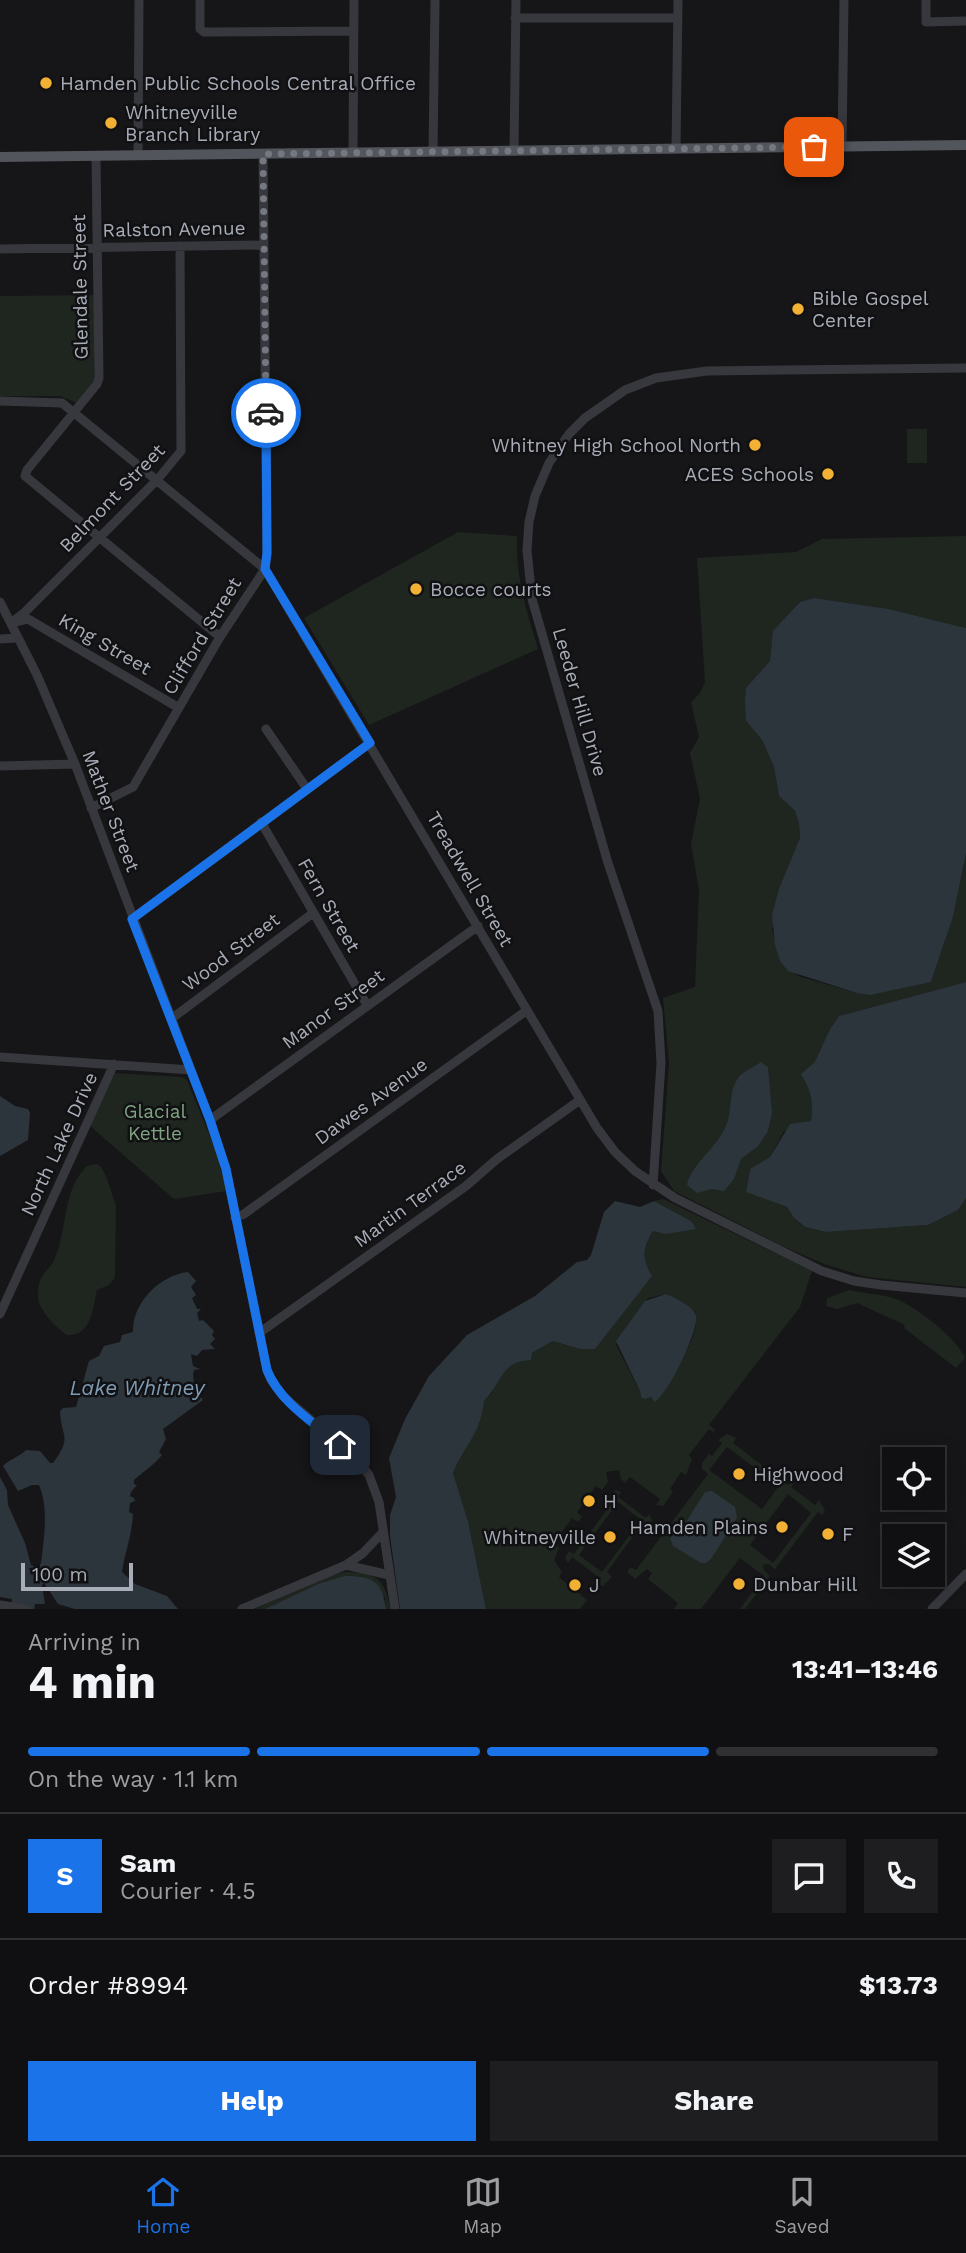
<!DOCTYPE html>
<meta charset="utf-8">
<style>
body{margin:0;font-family:"Work Sans",sans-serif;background:#1e1e20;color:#f1f3f6;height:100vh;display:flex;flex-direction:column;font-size:26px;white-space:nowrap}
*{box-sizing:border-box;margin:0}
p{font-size:23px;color:#9c9d9f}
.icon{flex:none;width:38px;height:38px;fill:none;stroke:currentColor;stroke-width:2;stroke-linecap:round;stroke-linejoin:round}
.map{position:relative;height:1609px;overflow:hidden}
.sheet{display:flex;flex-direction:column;background:#101012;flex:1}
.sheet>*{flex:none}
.fabs{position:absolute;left:882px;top:1447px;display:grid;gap:14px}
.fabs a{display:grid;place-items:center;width:63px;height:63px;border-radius:0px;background:#101012;box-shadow:0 4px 18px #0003,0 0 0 2px #303032;font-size:35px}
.scale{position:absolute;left:21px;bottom:18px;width:112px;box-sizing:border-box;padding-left:7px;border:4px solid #a8adb8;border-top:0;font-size:19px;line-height:24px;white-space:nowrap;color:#a8adb8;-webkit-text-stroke:5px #111113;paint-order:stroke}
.pin{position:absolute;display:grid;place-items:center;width:60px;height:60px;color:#fff;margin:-30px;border-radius:14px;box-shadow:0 4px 10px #0006}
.courier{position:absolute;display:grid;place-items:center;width:70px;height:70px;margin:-35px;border:5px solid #1a73e8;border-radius:50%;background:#fff;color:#222;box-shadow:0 2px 9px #0007}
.head em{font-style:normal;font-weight:700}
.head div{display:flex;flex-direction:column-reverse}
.head{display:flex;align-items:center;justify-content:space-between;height:119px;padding:0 28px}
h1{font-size:46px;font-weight:700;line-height:52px}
.bar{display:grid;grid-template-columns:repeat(4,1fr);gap:10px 7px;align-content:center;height:84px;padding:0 28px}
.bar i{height:9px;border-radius:5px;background:#303032}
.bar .selected{background:#1a73e8}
.bar p{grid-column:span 4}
.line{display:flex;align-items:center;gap:18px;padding:0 28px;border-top:2px solid #303032}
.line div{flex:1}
.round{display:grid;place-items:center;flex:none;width:74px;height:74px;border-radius:0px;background:#1e1e20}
.button{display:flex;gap:14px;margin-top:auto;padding:14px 28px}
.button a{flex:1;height:80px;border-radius:0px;background:#1a73e8;color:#fff;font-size:28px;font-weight:700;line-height:80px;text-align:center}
.button a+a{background:#1e1e20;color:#f1f3f6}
.tabs{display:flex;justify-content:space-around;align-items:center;height:98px;border-top:2px solid #303032;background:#101012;font-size:19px;color:#9c9d9f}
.tabs a{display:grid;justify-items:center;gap:4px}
.tabs .selected{color:#1a73e8}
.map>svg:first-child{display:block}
.green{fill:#1e261f;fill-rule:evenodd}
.water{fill:#2c353c}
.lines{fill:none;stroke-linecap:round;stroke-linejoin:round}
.minor{stroke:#37383d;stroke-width:9}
.major{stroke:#53555c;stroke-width:10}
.done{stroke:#757880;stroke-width:7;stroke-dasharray:0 12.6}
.route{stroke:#1a73e8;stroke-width:9}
.poi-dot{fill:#f2b134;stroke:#111113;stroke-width:2.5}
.labels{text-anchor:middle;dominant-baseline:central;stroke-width:5;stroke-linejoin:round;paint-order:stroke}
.poi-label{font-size:19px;fill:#a8adb8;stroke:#111113;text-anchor:start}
.street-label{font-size:19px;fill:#a8adb8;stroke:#111113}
.park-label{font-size:19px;fill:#7fa381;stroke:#111113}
.water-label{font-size:21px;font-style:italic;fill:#7f9bb3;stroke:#111113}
</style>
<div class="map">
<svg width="966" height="1609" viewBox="0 0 966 1609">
<rect width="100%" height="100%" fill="#161618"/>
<!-- green -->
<path class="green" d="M94,295v85l-17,23 -17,-7h-60v-100z
M907,429h20v34h-20z
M458,532l59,4c-2,40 10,76 21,113l-169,76 -65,-107z
M966,536v92l-77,-19 -75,-11 -14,4 -6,8 -22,32 -2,19 -23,27 -1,33 16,19 12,27 5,29 16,15 4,11 1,16 -28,91 8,32 18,15 59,17 74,-11 22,-65 13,-64v129l-127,34 -9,13 -22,56 6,18 -3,18 -27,10 -14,26 -20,12 -4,22 41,16 7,11 10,9 22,5 102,-7 30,-15 8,-12v89l-99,-10 -43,-13 -46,-20 -104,-53 -13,-20 8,-108 -6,-65 32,-11 4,-97 -8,-46 9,-45 -10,-46 9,-16 -8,-35 9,-9 5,-11 -8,-124 99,-6 26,-13z
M115,1073l67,4 5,3 27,66 13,45 -53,8 -85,-74z
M97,1164l4,3 5,9 10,30 -1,72 -6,7 -12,5c-4,18 -6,47 -30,45 -11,-8 -28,-24 -29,-38 -1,-24 10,-23 17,-39 13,-31 7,-68 32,-92z
M663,1199l149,72 -12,36 -91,118 6,5 -2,2 -4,-3 -20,26 3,4 -6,16 -5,-3 -11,17 3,3 -10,14 -7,-1 4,-6 -30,-22 -5,6 -4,-4 -2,-9 -13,2 2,10 -6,8 -6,-4 -19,26 5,5 -4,5 -6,-4 -19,26 6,4 -5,12 8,12 -3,5 28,23 -7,9h-94l-18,-88 -15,-48c12,-27 28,-42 31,-72l7,-7 13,-24 49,-29 27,8 71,-73c-10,-18 -8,-28 3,-46l37,-9 -37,-20zM666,1294l29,18c7,28 -27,68 -42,89l-2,-4h-10l-1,-6 -24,-46 32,-47z
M849,1290c16,4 40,4 54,12 20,11 53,36 62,56l-9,10 -52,-40 1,-3 -48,-22 -20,6 -11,-3 1,-8z
M727,1434l9,4 -3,5 55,42 5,-5 2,2 -4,5 24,18 4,-5 6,10 -3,5 -4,-3 -43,57 -7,-5 -5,1 1,5 6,6 -25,33h-5l24,-33 -24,-18 -39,51h-27l4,-6 -30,-24 4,-6 -5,-4 -12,10 -8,-7 3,-5 6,3 72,-96 -6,-5v-6l7,-9 3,2 10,-13 -4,-3zM727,1447l52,39 -17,23 -53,-39zM788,1494l23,19 -38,50 -23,-18z
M616,1490l5,2 -3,5 28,21 3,-4 3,7 -3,3 -5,-3 -37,51 5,5 -9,9 -6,-2 4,-5 -29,-22 -4,6 -3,-5 4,-7 5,3 41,-55 -4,-4zM618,1502l23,18 -39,52 -23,-17z
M344,1572c32,0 41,6 46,37h-4l-1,-12 -67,-13 -53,25h-10l72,-32z"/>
<!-- water -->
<path class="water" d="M814,598l75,11 77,19v225l-13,64 -22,65 -61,13 -13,-2 -69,-22 -8,-10 -5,-16 -3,-30 7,-26 21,-51 -1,-15 -4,-12 -16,-15 -5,-29 -12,-27 -16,-19 -1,-19 1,-14 24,-27 3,-30 27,-29z
M966,982v216l-8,12 -30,15 -102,7 -21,-5 -11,-9 -7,-11 -41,-15 4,-23 20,-12 20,-33 21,-3c3,-19 0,-31 -10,-47l14,-12 15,-33 9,-13z
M761,1062l7,5 4,46 -4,18 -10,15 -17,13 -7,20 -10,12 -12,-2 -15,4 -10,-8c4,-22 34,-39 41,-65 4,-14 1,-29 10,-42 5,-7 16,-11 23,-16z
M0,1096l15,10 13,3 2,4 -2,27 -28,16z
M615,1201l25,6 14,-6 37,20 5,8 -30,5 -13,-3c-10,17 -12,27 -1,45l-57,73h-15l-27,-8 -21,12 -1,7c-31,1 -29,24 -47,41 -3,32 -19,44 -31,72l15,48 18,88h-86l-10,-73v-21l6,-18 -7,-39 16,-39 24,-43 38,-41 68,-39 42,-34 10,-2 4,-5 13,-43z
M188,1272l8,9 -5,6 5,8 -4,3 5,11h4l-4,4 2,8 4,-1 11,11 -2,4 3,4 -5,5 5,5 -13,1 -5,6 -6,-2 2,12 7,3 -6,1c-3,10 3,23 9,30l-40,29 3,10 -7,13 3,3c-8,10 -18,16 -28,25v4l3,1 -6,7 -1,4 4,2 1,3 -5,2 -1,9 4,2c-1,21 -8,38 -11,58l13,12 32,12 11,13h-103l-17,-5 -14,-21 -2,2 3,19h-10l-1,5h-23l1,-10 -12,-2v-120l7,13 1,15 17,38 6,22 7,3 3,-5c3,-25 8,-55 -2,-78h-7l-14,6 -15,-25c7,-7 16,-9 23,-16l14,1 10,12h3c20,-27 8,-25 7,-52l3,-3 13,-1 13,-46 10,-5 5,-10 16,-4 2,-7 11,-3c-1,-29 27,-57 55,-60z
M666,1294c9,4 29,13 30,22 3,15 -29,81 -42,86l-3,-5 -7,2 -3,-2 -1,-6 -24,-50 29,-40z
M712,1491l23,16 2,11 -26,41 -5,4h-5l-28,-17 -3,-8 16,-16 19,-30z
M345,1576c28,0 37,5 41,33h-121l53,-25z"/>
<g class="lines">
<!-- minor -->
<path class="minor" d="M200,0v29l4,3 150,-1
M926,0v22l40,-1
M515,18h163
M842,147l2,-147
M676,148l2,-148
M514,151l2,-151
M433,152l2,-152
M353,153l1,-153
M138,155l1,-155
M96,156l3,222 -2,6 -70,86 -2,6 195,161
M0,249l264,-4
M0,401l62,2 203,166 332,559 18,24 20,19 40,27 147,73 32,10 27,4 85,8
M0,602l37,73 38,89 135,356 16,49 41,201 4,10 13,17 70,60 15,18 10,27 16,107
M16,622l12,-3 151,89
M11,623l14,-11 132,-132 24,-29 -1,-205
M0,639l18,-1
M266,729l41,60
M0,766l75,-2
M91,808l42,-21 87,-150 45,-68 2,-16 -4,-399
M261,822l106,183
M132,919l238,-176
M171,1019l142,-106
M0,1057l191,13
M210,1120l268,-194
M653,1185l8,-122 -3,-52 -50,-148 -76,-264 -5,-49 2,-28 6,-26 14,-33 20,-29 16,-16 40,-28 31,-12 51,-7 259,-3
M235,1218l9,-4 282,-203
M0,1314l114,-250
M259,1333l207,-147 31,-27 83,-59
M346,1565l43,10
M0,1605l26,4
M242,1609l104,-44 17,-12 20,-21
M932,1609l34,-35"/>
<!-- major -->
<path class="major" d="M0,157l966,-12"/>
</g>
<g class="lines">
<!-- done -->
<path class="done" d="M266,413l-3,-259 551,-7"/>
<!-- route -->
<path class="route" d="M266,413l1,140 -2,16 105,174 -238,176 78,201 16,49 41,201c13,33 48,53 73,75"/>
</g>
<!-- markers -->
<g class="poi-dot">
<circle cx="46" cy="83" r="7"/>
<circle cx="111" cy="123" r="7"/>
<circle cx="798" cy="309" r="7"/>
<circle cx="755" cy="445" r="7"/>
<circle cx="828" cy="474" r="7"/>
<circle cx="416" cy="589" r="7"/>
<circle cx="739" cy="1474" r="7"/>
<circle cx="589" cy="1501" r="7"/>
<circle cx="782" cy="1527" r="7"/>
<circle cx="828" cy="1534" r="7"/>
<circle cx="610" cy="1537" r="7"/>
<circle cx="739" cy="1584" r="7"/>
<circle cx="575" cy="1585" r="7"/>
</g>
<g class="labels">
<!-- poi labels -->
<g class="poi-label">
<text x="60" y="83">Hamden Public Schools Central Office</text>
<text x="125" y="112">Whitneyville<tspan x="125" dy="22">Branch Library</tspan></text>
<text x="812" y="298">Bible Gospel<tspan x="812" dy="22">Center</tspan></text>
<text x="741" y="445" text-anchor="end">Whitney High School North</text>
<text x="814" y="474" text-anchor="end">ACES Schools</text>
<text x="430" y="589">Bocce courts</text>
<text x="753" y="1474">Highwood</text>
<text x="603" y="1501">H</text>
<text x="768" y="1527" text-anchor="end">Hamden Plains</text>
<text x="842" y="1534">F</text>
<text x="596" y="1537" text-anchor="end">Whitneyville</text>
<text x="753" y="1584">Dunbar Hill</text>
<text x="589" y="1585">J</text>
</g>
<!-- street labels -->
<g class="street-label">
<text transform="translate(174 229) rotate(-1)">Ralston Avenue</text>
<text transform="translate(80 287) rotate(-91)">Glendale Street</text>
<text transform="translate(112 498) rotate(-46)">Belmont Street</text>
<text transform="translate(202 636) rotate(-59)">Clifford Street</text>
<text transform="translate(105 644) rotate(30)">King Street</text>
<text transform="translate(580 702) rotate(74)">Leeder Hill Drive</text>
<text transform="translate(111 811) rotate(69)">Mather Street</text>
<text transform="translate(470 879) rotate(60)">Treadwell Street</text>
<text transform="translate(329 905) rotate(60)">Fern Street</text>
<text transform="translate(231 952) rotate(-37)">Wood Street</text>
<text transform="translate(333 1009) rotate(-36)">Manor Street</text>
<text transform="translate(371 1101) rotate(-36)">Dawes Avenue</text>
<text transform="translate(59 1144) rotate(-65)">North Lake Drive</text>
<text transform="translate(410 1204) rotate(-36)">Martin Terrace</text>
</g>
<!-- park labels -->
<g class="park-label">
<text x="155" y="1111">Glacial<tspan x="155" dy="22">Kettle</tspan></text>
</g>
<!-- water labels -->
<g class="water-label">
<text x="137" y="1387">Lake Whitney</text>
</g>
</g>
</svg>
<div class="fabs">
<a><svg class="icon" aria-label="locate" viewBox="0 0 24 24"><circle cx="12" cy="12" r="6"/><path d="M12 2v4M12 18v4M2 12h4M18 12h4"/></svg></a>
<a><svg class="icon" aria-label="layers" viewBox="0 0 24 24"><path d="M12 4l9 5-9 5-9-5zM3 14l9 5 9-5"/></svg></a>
</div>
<div class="scale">100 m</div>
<div class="pin" style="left:814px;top:147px;background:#ea580c"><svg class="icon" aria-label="bag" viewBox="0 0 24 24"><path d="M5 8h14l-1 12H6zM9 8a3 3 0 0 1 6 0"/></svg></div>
<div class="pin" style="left:340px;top:1445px;background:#1f2937"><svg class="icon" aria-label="home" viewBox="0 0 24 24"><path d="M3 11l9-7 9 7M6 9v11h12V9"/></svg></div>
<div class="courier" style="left:266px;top:413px"><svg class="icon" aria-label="car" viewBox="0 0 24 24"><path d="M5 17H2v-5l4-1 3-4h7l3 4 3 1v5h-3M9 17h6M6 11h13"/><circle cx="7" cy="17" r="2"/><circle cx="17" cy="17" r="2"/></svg></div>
</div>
<section class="sheet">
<div class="head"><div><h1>4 min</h1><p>Arriving in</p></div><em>13:41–13:46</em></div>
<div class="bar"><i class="selected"></i><i class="selected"></i><i class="selected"></i><i></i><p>On the way · 1.1 km</p></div>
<div class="line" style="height:126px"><b class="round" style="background:#1a73e8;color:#fff">S</b><div><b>Sam</b><p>Courier · 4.5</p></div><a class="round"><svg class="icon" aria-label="chat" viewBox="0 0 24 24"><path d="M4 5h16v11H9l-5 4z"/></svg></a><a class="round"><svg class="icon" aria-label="phone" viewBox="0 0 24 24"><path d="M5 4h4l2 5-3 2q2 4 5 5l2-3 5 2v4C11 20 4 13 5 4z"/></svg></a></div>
<div class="line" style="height:91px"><div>Order #8994</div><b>$13.73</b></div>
<div class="button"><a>Help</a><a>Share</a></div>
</section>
<nav class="tabs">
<a class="selected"><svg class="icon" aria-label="home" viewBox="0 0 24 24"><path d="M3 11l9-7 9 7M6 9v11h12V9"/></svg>Home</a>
<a><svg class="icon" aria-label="map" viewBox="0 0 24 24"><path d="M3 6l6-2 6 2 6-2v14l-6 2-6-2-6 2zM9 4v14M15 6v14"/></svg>Map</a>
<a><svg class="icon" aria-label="saved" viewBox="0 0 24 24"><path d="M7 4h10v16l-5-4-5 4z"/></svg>Saved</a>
</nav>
